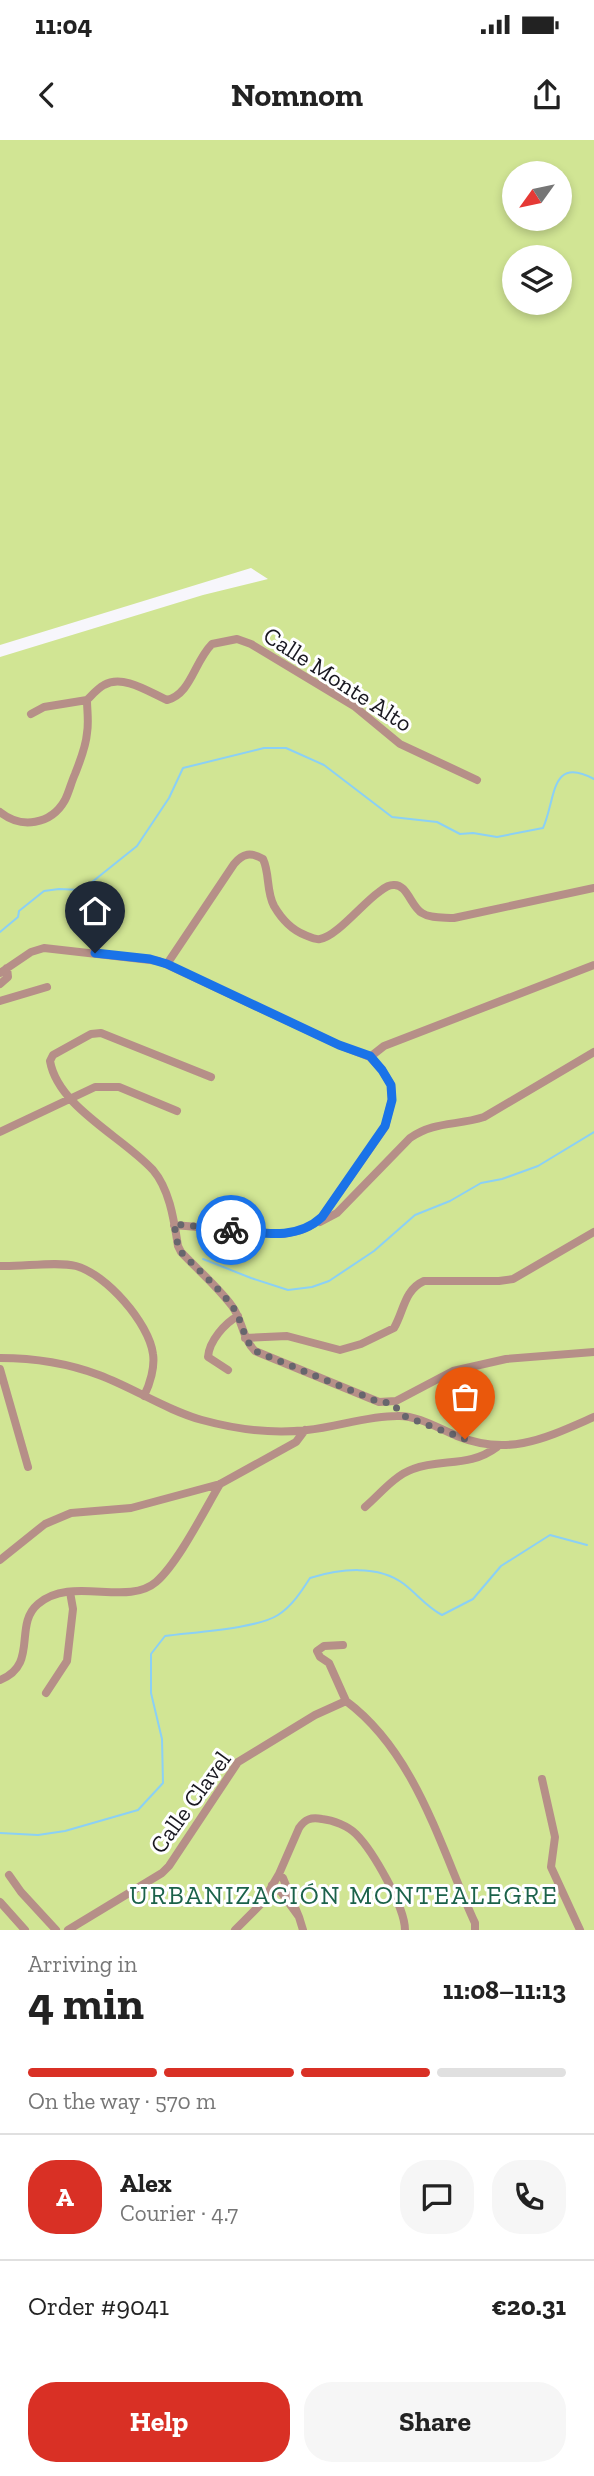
<!DOCTYPE html>
<meta charset="utf-8">
<style>
body{margin:0;font-family:"Zilla Slab",serif;background:#f6f6f6;color:#222;height:100vh;display:flex;flex-direction:column;font-size:26px;white-space:nowrap}
*{box-sizing:border-box;margin:0}
p{font-size:23px;color:#767676}
.icon{flex:none;width:38px;height:38px;fill:none;stroke:currentColor;stroke-width:2;stroke-linecap:round;stroke-linejoin:round}
.map{position:relative;height:1790px;overflow:hidden}
.drawer{display:flex;flex-direction:column;background:#fff;flex:1}
.drawer>*{flex:none}
.needle{width:46px;rotate:237deg}
.controls{position:absolute;left:502px;top:21px;display:grid;gap:14px}
.controls a{display:grid;place-items:center;width:70px;height:70px;border-radius:50%;background:#fff;box-shadow:0 4px 10px #0003;font-size:35px}
.pin{position:absolute;display:grid;place-items:center;width:60px;height:60px;color:#fff;margin:-72px -30px;border-radius:50% 50% 50% 0;rotate:-45deg;box-shadow:0 0 7px #0007}
.pin .icon{rotate:45deg}
.courier{position:absolute;display:grid;place-items:center;width:70px;height:70px;margin:-35px;border:5px solid #1a73e8;border-radius:50%;background:#fff;color:#222;box-shadow:0 2px 9px #0007}
.overview em{font-style:normal;font-weight:800}
.overview div{display:flex;flex-direction:column-reverse}
.overview{display:flex;align-items:center;justify-content:space-between;height:119px;padding:0 28px}
h1{font-size:46px;font-weight:800;line-height:52px}
.bar{display:grid;grid-template-columns:repeat(4,1fr);gap:10px 7px;align-content:center;height:84px;padding:0 28px}
.bar i{height:9px;border-radius:5px;background:#e0e0e0}
.bar .current{background:#d93025}
.bar p{grid-column:span 4}
.line{display:flex;align-items:center;gap:18px;padding:0 28px;border-top:2px solid #e0e0e0}
.line div{flex:1}
.round{display:grid;place-items:center;flex:none;width:74px;height:74px;border-radius:28px;background:#f6f6f6}
.primary-button{display:flex;gap:14px;margin-top:auto;padding:14px 28px}
.primary-button a{flex:1;height:80px;border-radius:28px;background:#d93025;color:#fff;font-size:28px;font-weight:800;line-height:80px;text-align:center}
.primary-button a+a{background:#f6f6f6;color:#222}
.status{display:flex;justify-content:space-between;align-items:center;height:49px;padding:0 35px;background:#fff;direction:ltr}
.status svg{height:19px;fill:currentColor}
header{display:flex;justify-content:space-between;align-items:center;height:91px;padding:0 28px;background:#fff;font-size:32px;font-weight:800}
.map>svg:first-child{display:block}
.green{fill:#d1e594;fill-rule:evenodd}
.lines{fill:none;stroke-linecap:round;stroke-linejoin:round}
.stream{stroke:#8bd0f5;stroke-width:2}
.minor{stroke:#b68f88;stroke-width:8}
.done{stroke:#67666d;stroke-width:7;stroke-dasharray:0 12.6}
.route{stroke:#1a73e8;stroke-width:9}
.labels{text-anchor:middle;dominant-baseline:central;stroke-width:6;stroke-linejoin:round;paint-order:stroke}
.street-label{font-size:24px;fill:#191820;stroke:#fff}
.neighbourhood-label{font-size:26px;letter-spacing:2px;fill:#1b624a;stroke:#fff}
</style>
<div class="status"><b>11:04</b><svg viewBox="0 0 49 12"><path d="M0 12V9h3v3zM5 12V6h3v6zM10 12V3h3v9zM15 12V0h3v12zM26 1h20v11H26zM47 4h2v5h-2z"/></svg></div>
<header><svg class="icon" aria-label="back" viewBox="0 0 24 24"><path d="M15 5l-7 7 7 7"/></svg>Nomnom<svg class="icon" aria-label="share" viewBox="0 0 24 24"><path d="M12 15V3M7 8l5-5 5 5M5 13v7h14v-7"/></svg></header>
<div class="map">
<svg width="594" height="1790" viewBox="0 0 594 1790">
<rect width="100%" height="100%" fill="#f7f6fb"/>
<!-- green -->
<path class="green" d="M0,0h594v1790h-594v-1273l203,-62 65,-16 -17,-11 -251,77zM514,33h46v46h-46zM514,117h46v46h-46z"/>
<g class="lines">
<!-- stream -->
<path class="stream" d="M0,792l18,-15 1,-6 25,-20 15,-2 23,1 55,-44 32,-48 14,-30 81,-20h22l38,17 68,52 45,5 23,12 13,-1 24,4 46,-9c13,-29 7,-73 51,-49
M203,1119l48,19 37,12 24,-3 17,-6 45,-30 41,-36 35,-14 31,-18 21,-4 36,-13 56,-34
M0,1693l38,2 27,-4 73,-21 25,-27 -1,-44 -11,-46v-39l14,-18c28,-4 91,-7 113,-21 14,-9 23,-23 32,-37 29,-9 68,-14 94,6 14,11 23,23 38,31l31,-16 28,-33 49,-31 37,10"/>
<!-- minor -->
<path class="minor" d="M31,574l13,-7 43,-7
M0,672c21,17 51,13 65,-12 4,-8 6,-17 10,-26 5,-13 11,-27 12,-41 2,-11 0,-23 0,-33 5,-5 11,-12 17,-15 19,-11 45,7 63,15 24,-6 27,-38 45,-56l25,-5 14,5 103,62 46,38 77,36
M167,824l67,-100c9,-11 17,-12 29,-5 7,15 3,32 11,47 7,12 18,24 31,29 5,2 9,5 15,4 16,-2 43,-36 59,-47 4,-3 8,-7 14,-7 14,-2 18,22 29,28 9,6 22,4 32,5l140,-30
M0,833l31,-21 13,-4 115,13 180,84 31,12 12,13 9,15 1,14 -7,28 -63,90c-12,12 -25,15 -41,17l-107,-9
M0,844l8,-7 -1,-9
M0,861l47,-14
M370,917l14,-11 210,-81
M211,937l-110,-44 -10,1 -38,21 -3,6c8,46 73,76 103,109 17,20 21,51 25,76l3,6c17,18 37,35 51,54 11,15 10,32 23,45l124,51 17,-1 57,-30 53,-12 88,-7
M0,992l95,-45h24l58,24
M320,1082l17,-9 73,-75c25,-17 46,-12 74,-21l110,-65
M0,1126c22,1 57,-5 76,0 30,8 73,57 77,88 2,13 -3,30 -9,42
M245,1198l42,-2 53,14 21,-6 33,-16c10,-17 10,-38 30,-47h75l14,-2 81,-47
M0,1218c34,0 67,5 99,17 35,13 67,35 103,45 33,9 71,14 105,10 30,-3 60,-14 90,-14 20,-1 41,12 60,20 52,21 89,2 137,-19
M0,1229l28,98
M228,1230l-20,-13c1,-16 17,-34 30,-41
M365,1367c14,-12 30,-32 48,-38 29,-11 56,-1 84,-22
M0,1420l45,-36 26,-11 60,-5 89,-24 76,-42 9,-12
M343,1505l-19,1 -7,5 3,6 9,6 17,38
M0,1540c39,-15 13,-55 38,-76 33,-29 89,3 118,-22 22,-19 48,-71 64,-98
M46,1553l21,-32 6,-52 -3,-17
M542,1639l13,58 -4,30 29,63
M9,1735l12,17 35,38
M272,1745l9,7 18,25 -16,-39 -4,-4
M0,1762l25,28
M299,1777l4,13
M68,1790l94,-57 7,-7 69,-104 77,-47 31,-14c70,52 94,146 129,222v7
M235,1790l27,-27 17,-29 20,-46c6,-9 12,-11 23,-9 11,1 26,7 34,15 17,17 49,73 49,96"/>
</g>
<g class="lines">
<!-- done -->
<path class="done" d="M231,1090l-57,-6 4,22 3,6c17,18 37,35 51,54 11,14 10,32 23,45l124,51 13,1 12,13 61,23"/>
<!-- route -->
<path class="route" d="M95,813l55,6 17,5 172,81 31,11 12,14 9,15 1,15 -7,26 -63,91c-26,24 -60,16 -91,13"/>
</g>
<g class="labels">
<!-- street labels -->
<g class="street-label">
<text transform="translate(338 539) rotate(33)">Calle Monte Alto</text>
<text transform="translate(190 1662) rotate(-54)">Calle Clavel</text>
</g>
<!-- neighbourhood labels -->
<g class="neighbourhood-label">
<text x="344" y="1755">URBANIZACIÓN MONTEALEGRE</text>
</g>
</g>
</svg>
<div class="controls">
<a><svg class="needle" viewBox="-14 -14 28 28"><path d="M0-13l5 13h-10z" fill="#e53935"/><path d="M0 13l5-13h-10z" fill="#767676"/></svg></a>
<a><svg class="icon" aria-label="layers" viewBox="0 0 24 24"><path d="M12 4l9 5-9 5-9-5zM3 14l9 5 9-5"/></svg></a>
</div>
<div class="pin" style="left:465px;top:1299px;background:#ea580c"><svg class="icon" aria-label="bag" viewBox="0 0 24 24"><path d="M5 8h14l-1 12H6zM9 8a3 3 0 0 1 6 0"/></svg></div>
<div class="pin" style="left:95px;top:813px;background:#1f2937"><svg class="icon" aria-label="home" viewBox="0 0 24 24"><path d="M3 11l9-7 9 7M6 9v11h12V9"/></svg></div>
<div class="courier" style="left:231px;top:1090px"><svg class="icon" aria-label="bike" viewBox="0 0 24 24"><circle cx="6" cy="16" r="4"/><circle cx="18" cy="16" r="4"/><path d="M6 16l4-8h5l3 8M10 8l3 8H6M13 5h3"/></svg></div>
</div>
<section class="drawer">
<div class="overview"><div><h1>4 min</h1><p>Arriving in</p></div><em>11:08–11:13</em></div>
<div class="bar"><i class="current"></i><i class="current"></i><i class="current"></i><i></i><p>On the way · 570 m</p></div>
<div class="line" style="height:126px"><b class="round" style="background:#d93025;color:#fff">A</b><div><b>Alex</b><p>Courier · 4.7</p></div><a class="round"><svg class="icon" aria-label="chat" viewBox="0 0 24 24"><path d="M4 5h16v11H9l-5 4z"/></svg></a><a class="round"><svg class="icon" aria-label="phone" viewBox="0 0 24 24"><path d="M5 4h4l2 5-3 2q2 4 5 5l2-3 5 2v4C11 20 4 13 5 4z"/></svg></a></div>
<div class="line" style="height:91px"><div>Order #9041</div><b>€20.31</b></div>
<div class="primary-button"><a>Help</a><a>Share</a></div>
</section>
